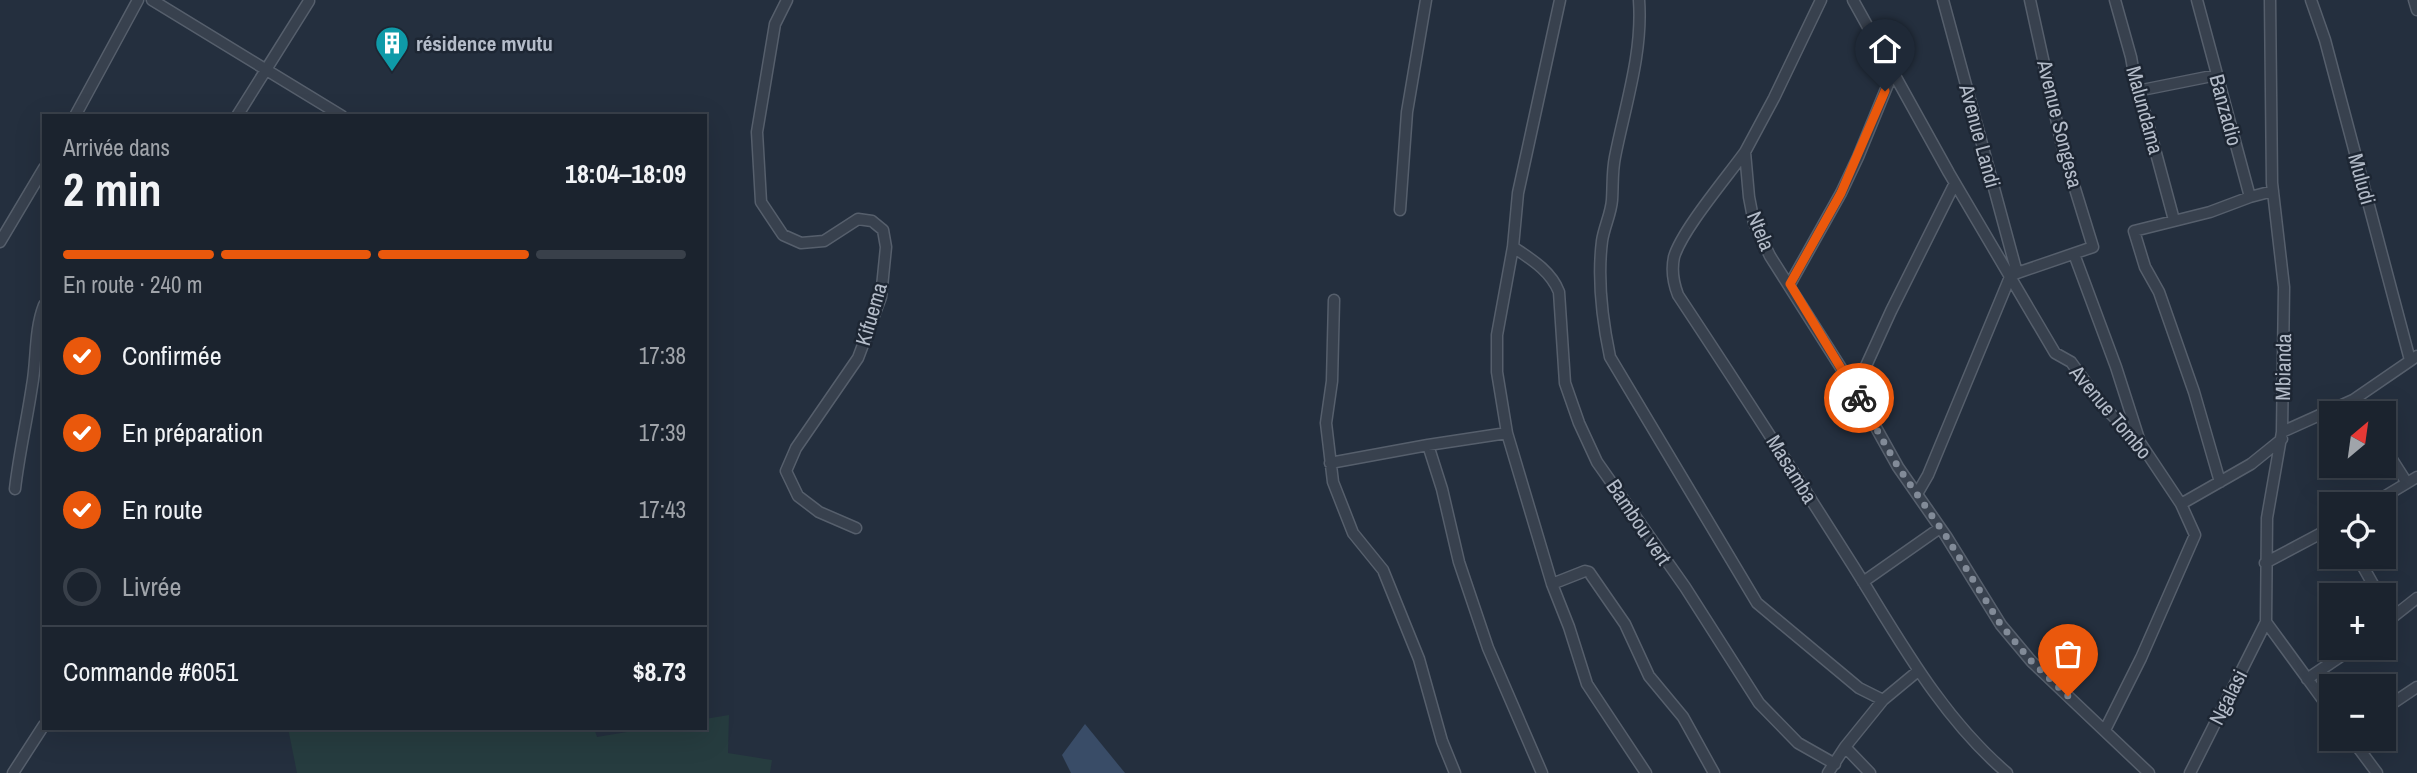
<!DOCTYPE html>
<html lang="fr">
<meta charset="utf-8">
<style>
body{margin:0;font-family:"Archivo Narrow",sans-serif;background:#282f3a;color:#f1f3f6;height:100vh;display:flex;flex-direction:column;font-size:26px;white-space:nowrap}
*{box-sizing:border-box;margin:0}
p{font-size:23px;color:#a0a4aa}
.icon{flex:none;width:38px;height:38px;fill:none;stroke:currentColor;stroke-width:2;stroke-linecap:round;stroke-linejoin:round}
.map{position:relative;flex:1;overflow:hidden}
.panel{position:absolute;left:42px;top:114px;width:665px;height:616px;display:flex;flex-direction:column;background:#1b232e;border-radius:0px;box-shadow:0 7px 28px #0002,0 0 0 2px #39404a}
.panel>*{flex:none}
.needle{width:46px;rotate:29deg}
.tools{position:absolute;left:2319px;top:401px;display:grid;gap:14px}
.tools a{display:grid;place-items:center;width:77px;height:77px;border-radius:0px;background:#1b232e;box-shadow:0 7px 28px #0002,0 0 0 2px #39404a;font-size:35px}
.pin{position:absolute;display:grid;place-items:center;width:60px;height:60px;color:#fff;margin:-72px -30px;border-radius:50% 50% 50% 0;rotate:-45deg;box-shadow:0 0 7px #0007}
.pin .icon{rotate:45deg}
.courier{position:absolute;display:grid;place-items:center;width:70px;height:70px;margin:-35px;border:5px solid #ea580c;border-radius:50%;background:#fff;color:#222;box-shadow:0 2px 9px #0007}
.summary em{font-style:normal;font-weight:800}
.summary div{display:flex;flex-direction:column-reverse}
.summary{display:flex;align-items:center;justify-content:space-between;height:119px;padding:0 21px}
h1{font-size:46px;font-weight:800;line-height:52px}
.bar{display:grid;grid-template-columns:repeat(4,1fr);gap:10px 7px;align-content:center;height:84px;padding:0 21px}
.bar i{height:9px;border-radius:5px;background:#39404a}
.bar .selected{background:#ea580c}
.bar p{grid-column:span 4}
.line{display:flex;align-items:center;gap:18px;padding:0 21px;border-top:2px solid #39404a}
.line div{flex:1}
ol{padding:0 21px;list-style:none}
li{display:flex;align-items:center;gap:21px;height:77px}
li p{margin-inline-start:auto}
li .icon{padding:7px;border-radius:50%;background:#ea580c;color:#fff;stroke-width:4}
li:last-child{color:#a0a4aa}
li i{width:38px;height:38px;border:4px solid #39404a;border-radius:50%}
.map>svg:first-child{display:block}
.green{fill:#263c3f}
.water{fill:#394c67}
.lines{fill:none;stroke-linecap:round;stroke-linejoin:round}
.minor-casing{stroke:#565f6c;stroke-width:13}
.minor{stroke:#38414e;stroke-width:10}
.done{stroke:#828b98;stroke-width:7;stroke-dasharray:0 12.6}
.route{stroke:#ea580c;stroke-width:9}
.labels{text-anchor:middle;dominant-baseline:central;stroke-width:5;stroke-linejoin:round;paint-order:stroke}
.poi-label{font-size:21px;font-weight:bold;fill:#b4bcc9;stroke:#1d2633;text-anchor:start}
.street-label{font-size:21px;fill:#b4bcc9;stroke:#1d2633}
</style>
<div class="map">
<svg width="2417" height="773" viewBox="0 0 2417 773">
<rect width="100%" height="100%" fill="#242f3e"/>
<!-- green -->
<path class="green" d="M729,715l-1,38 44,7 -2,13h-473l-9,-45h306l3,9 54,-9h54v-9z"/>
<!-- water -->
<path class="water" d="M1085,724l40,49h-54l-9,-18z"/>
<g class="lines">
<!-- minor casing -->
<g class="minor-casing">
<path id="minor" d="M152,0l190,116
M787,0l-12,24 -18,108 4,70 22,33 18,8 23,-2 34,-22 14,2 11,9 3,17 -5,50 -23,61 -62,90 -10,23 12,25 21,16 37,16
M1560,0l-42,193 -5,54 -16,88v37l10,61 45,151 17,43 18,57 59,89
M1639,0c4,53 -14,106 -24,157 -3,14 -2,28 -3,43 -1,14 -8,27 -10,41 -5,40 0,78 8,116l147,246 102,85 24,12
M1821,0l-47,98 -29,54 4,45 5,26 16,33 85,134 43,77 48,69 55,89 31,37 117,111
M1853,0l96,173 106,180 16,9 32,44 38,38 40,60 14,31 -54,123 -36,72
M1943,0l74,273
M2115,0l16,57 6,34 9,25 28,104
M2197,0l53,197 23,-6
M2270,0l2,183 12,104 -2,145 -15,86 -1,104 65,89
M2311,0l14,40 85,320
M2414,0l3,10
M2137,91l80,-16
M75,116l63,-116
M237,116l72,-115
M1745,152c-18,25 -63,78 -71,105 -3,14 -1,25 4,38 59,89 117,179 174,269 46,73 88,152 155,209
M1400,210l7,-98 19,-112
M0,242l44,-74
M1513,247c18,12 38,24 46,45l6,91 14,40 18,39 88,125 74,116 39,40 37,21
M2074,254l42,113 24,75
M1790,284l51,-91 17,-36 35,-85
M1334,300l-2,81 -6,42 7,59 20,51 30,37 36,89 23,82 13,32
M1855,390l36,-79 64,-128
M2353,400l8,13
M2282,432l71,-32 64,-44
M1507,433l-79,12 14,44 17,73 29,86 54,125
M2384,447l23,36
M1330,463l98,-18
M2220,482l-26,-90 -35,-100 -14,-25 -11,-36 76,-19 40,-15
M15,489c4,-35 12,-69 17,-103 5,-27 2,-55 12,-81
M1917,494l11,-19 82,-198 7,-4 76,-26 -30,-97 -33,-150
M2181,504l70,-40 31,-25
M2372,504l45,-27
M2357,556l22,39
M2265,563l66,-35
M1863,582l77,-54
M1552,584l33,-13 4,1 36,52 24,52 34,41 31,56
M2384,602l8,15
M2384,624l33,-26
M2307,679l46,-31
M2384,709l33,-22
M2351,738l26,35
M1845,747l25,26
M13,773l31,-48
M1828,773l17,-26 38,-47 35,-29
M2190,773l76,-151"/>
</g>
<!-- minor -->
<use href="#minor" class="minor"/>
</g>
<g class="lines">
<!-- done -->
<path class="done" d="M1859,398l39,69 48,69 55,89 31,37 36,34"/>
<!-- route -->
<path class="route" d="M1859,398l-69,-114 51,-91 44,-102"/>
</g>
<!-- icons -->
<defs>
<g id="building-pin" transform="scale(1.75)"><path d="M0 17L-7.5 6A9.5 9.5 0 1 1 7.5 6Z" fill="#0f9aa8" stroke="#1d2633"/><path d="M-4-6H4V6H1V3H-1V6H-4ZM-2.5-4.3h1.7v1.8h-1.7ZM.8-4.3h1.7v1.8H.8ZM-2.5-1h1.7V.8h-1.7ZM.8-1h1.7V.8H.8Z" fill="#fff"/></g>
</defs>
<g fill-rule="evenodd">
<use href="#building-pin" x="392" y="43"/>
</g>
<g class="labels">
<!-- poi labels -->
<g class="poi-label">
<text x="416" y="43">résidence mvutu</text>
</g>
<!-- street labels -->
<g class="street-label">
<text transform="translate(2145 110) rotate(75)">Malundama</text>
<text transform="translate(2226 110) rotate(75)">Banzadio</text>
<text transform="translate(2060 124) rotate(76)">Avenue Songesa</text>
<text transform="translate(1980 136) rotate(75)">Avenue Landi</text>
<text transform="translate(2362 179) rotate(75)">Muludi</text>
<text transform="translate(1761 231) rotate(68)">Ntela</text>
<text transform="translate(871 314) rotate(-74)">Kifuema</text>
<text transform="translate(2283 367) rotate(-89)">Mbianda</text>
<text transform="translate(2111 412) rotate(50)">Avenue Tombo</text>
<text transform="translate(1792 469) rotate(58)">Masamba</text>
<text transform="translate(1639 522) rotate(56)">Bambou vert</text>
<text transform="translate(2228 697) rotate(-63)">Ngalasi</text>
</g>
</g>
</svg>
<div class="tools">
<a><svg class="needle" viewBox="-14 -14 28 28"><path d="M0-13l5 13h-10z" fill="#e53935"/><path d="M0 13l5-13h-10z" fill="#a0a4aa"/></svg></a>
<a><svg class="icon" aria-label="locate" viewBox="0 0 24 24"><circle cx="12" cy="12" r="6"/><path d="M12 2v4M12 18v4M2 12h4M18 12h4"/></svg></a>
<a>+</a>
<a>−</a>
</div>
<div class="pin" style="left:2068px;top:696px;background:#ea580c"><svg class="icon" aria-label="bag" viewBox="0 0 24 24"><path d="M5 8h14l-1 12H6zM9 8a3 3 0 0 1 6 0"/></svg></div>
<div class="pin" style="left:1885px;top:91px;background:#1f2937"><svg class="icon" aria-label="home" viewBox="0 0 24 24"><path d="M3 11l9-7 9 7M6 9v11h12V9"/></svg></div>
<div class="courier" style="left:1859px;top:398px"><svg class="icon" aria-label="bike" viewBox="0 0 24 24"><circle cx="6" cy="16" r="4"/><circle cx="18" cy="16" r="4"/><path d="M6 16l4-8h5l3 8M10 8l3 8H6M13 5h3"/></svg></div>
<section class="panel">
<div class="summary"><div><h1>2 min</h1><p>Arrivée dans</p></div><em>18:04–18:09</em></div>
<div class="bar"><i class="selected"></i><i class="selected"></i><i class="selected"></i><i></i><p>En route · 240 m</p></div>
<ol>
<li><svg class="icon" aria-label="check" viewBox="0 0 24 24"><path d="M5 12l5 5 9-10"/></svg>Confirmée<p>17:38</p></li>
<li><svg class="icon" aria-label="check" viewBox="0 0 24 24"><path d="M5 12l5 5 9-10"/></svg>En préparation<p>17:39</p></li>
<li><svg class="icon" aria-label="check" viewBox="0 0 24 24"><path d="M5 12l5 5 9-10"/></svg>En route<p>17:43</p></li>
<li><i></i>Livrée</li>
</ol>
<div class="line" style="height:91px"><div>Commande #6051</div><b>$8.73</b></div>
</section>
</div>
